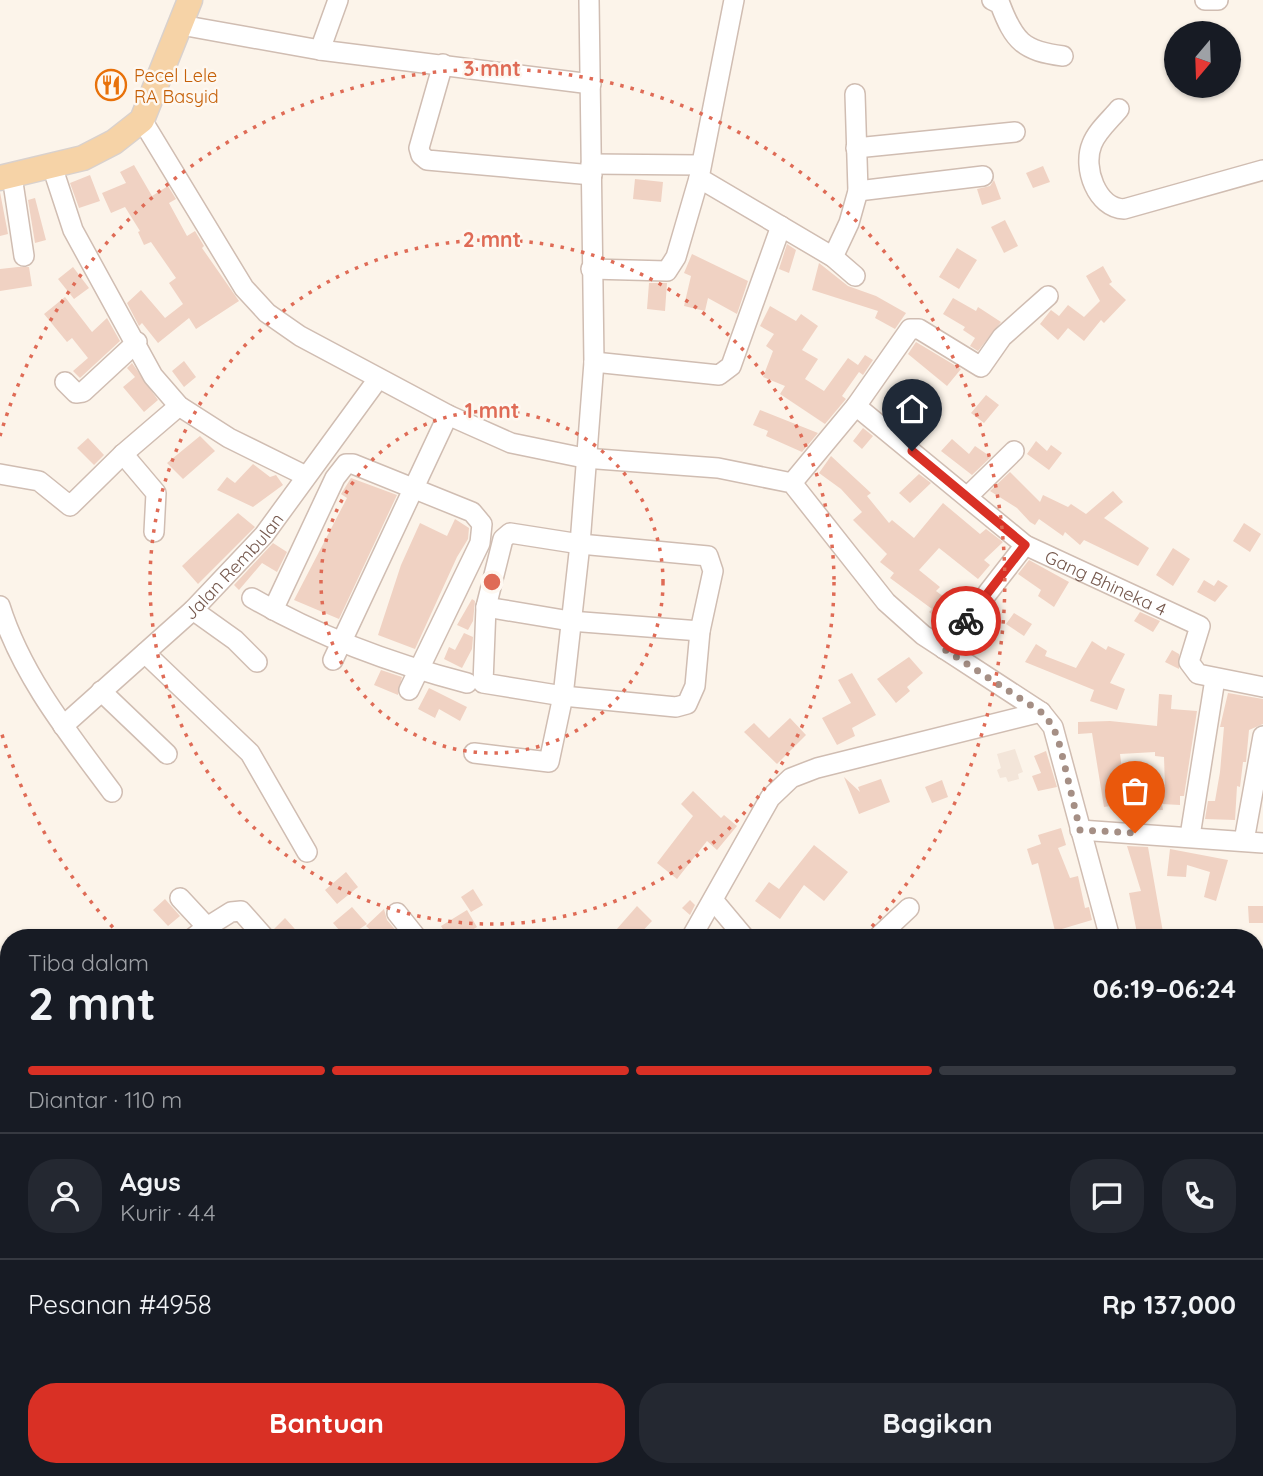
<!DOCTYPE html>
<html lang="id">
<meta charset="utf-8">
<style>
body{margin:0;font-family:Quicksand,sans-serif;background:#242831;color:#f1f3f6;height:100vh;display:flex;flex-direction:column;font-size:26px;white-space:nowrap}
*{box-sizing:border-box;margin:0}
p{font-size:23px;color:#9ea1a6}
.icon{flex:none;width:38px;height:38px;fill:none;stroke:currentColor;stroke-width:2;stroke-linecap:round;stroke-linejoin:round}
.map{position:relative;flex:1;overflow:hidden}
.details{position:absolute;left:0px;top:929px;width:1264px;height:548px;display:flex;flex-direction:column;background:#171b24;border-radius:28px 28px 0 0;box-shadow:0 2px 5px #0004}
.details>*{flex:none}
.needle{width:46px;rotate:199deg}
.fabs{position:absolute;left:1164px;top:21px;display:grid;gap:14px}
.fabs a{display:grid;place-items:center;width:77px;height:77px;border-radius:50%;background:#171b24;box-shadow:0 2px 5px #0004;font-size:35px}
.pin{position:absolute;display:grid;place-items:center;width:60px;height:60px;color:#fff;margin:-72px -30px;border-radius:50% 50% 50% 0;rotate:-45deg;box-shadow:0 0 7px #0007}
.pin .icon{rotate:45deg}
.courier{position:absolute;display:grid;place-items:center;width:70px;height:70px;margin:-35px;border:5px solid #d93025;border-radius:50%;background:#fff;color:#222;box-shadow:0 2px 9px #0007}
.summary em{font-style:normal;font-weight:800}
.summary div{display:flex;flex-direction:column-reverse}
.summary{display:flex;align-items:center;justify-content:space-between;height:119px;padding:0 28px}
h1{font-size:46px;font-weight:800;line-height:52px}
.bar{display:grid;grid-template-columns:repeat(4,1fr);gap:10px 7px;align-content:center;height:84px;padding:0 28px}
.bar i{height:9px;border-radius:5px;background:#363941}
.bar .selected{background:#d93025}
.bar p{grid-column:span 4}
.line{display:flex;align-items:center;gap:18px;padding:0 28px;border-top:2px solid #363941}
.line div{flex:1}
.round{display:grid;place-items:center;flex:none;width:74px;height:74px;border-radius:28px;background:#242831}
.cta{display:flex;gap:14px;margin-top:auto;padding:14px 28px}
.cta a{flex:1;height:80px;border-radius:28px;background:#d93025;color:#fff;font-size:28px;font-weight:800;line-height:80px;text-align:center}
.cta a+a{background:#242831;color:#f1f3f6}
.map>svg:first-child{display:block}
.residential{fill:#f3e5d9}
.building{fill:#f0d2c3;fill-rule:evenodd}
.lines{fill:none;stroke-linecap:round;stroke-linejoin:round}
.minor-casing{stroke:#d0bdb2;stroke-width:22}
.major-casing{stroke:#d9d1cd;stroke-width:27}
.minor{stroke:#fff;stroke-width:19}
.major{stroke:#f6d3a7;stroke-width:24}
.done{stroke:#a58f85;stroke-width:7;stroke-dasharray:0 12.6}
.route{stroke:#d93025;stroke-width:9}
.ring{fill:none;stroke:#df6b56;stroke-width:3.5;stroke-dasharray:3.5 7}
.labels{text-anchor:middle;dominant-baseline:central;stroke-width:5;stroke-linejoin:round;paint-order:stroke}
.food-label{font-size:18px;fill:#c56008;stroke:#fef8f1;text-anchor:start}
.street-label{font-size:18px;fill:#76594e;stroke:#fef8f1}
.centre{fill:#df6b56;stroke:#fef8f1;stroke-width:3.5}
.ring-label{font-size:21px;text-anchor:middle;font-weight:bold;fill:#df6b56;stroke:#fef8f1;stroke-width:5;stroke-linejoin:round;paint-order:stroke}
</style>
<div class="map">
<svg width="1263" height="1476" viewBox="0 0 1263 1476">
<rect width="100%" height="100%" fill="#fcf4ea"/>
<!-- residential -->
<path class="residential" d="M1015,749l8,23 -5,2 1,5 -11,3 -2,-5 -6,1 -3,-8 4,-2 -4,-14z"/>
<!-- building -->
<path class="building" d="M134,165l18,31 16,-10 8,13 -7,4 18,33 8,-5 9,15 -2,2 37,53 -43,28 -7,-11 -31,25 -16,-20 -3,3 -12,-23 14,-13 24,28 18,-14 -14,-21 7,-5 -25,-36 -7,3 -6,-13 2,-1 -15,-24 -14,6 -9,-20 24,-10 -6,-11z
M1043,166l7,16 -17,6 -7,-15z
M90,175l10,26 -21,7 -9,-25z
M635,179l28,3 -2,20 -28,-3z
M994,180l7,19 -19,6 -5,-16 13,-3z
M0,192l8,42 -8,2z
M35,198l11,42 -11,3 -7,-43z
M1005,220l13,26 -14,7 -13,-26z
M787,244l9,6 -7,23 -10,-4z
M957,248l20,12 -18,29 -20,-12z
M692,254l56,27 -11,33 -29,-16 -3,13 -21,-5 7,-30 -7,-3z
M819,263l29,23 28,10 30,17 -11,16 -20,-11 3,-7 -66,-21z
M1103,266l9,16 -3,2 17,16 -22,23 -3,-3 -17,21 -16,-13 -10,12 -18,-16 11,-14 8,6 9,-11 16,12 16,-16 -14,-25z
M18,267h11l3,19 -32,5v-22z
M73,267l16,21 -15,11 -16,-20z
M649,283h18l-2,28 -18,-2z
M65,297l27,35 15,-14 13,23 -40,37 -7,-7 15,-13 -16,-20 -5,4 -23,-28z
M953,298l23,13 2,-4 23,15 -23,29 -8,-5 5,-8 -12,-8 2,-3 -22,-13z
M770,306l26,15 5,-7 17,12 -16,24 16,9 -13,20 19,12 24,-33 10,7 7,-10 8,5 -10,15 -4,-3 -17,24 4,3 -21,25 -45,-30 5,-8 -22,-9 10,-26 -7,-5 8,-12 -14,-8z
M916,342l45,27 -14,17 -39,-32z
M184,361l12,16 -12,10 -12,-16z
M132,363l26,37 -14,12 -21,-25 12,-10 -8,-9z
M986,395l13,10 -15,18 -13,-10z
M760,410l58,23 -16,19 -36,-16 2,-5 -15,-6z
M863,428l10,8 -11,13 -9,-8z
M200,436l15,15 -32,28 -16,-16z
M88,438l16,17 -10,10 -17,-17z
M952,439l17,15 6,-8 16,11 -19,18 -31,-24z
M1036,441l11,10 4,-6 11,8 -13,17 -22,-16z
M831,456l40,37 -4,3 22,27 3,-3 22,18 29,-35 37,31 6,-5 17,13 -19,18 6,5 -12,14 -39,-31 -20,22 21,17 -4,4 16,12 -12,17 -11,-8 3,-3 -42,-31 4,-5 -14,-11 7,-8 -34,-34 9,-8 -21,-23 -22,-16z
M253,464l17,13 6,-2 7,10 -30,22 -36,-17 10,-13 8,6z
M1010,472l30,30 3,-7 25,12 3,-3 15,10 27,-23 10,11 -19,16 45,30 -11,18 -54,-26 -4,5 -15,-13 -2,4 -24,-17 -4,6 -5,-3 -13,-14 -27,-17z
M919,474l12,9 -21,20 -11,-10z
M351,478l46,17 -58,124 -45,-19 53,-102 -6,-4z
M238,513l17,14 -57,57 -16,-18z
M455,519l14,9 -1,11 -11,18 -42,92 -37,-14 23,-70 19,-42 27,13z
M1244,523l17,11 -11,18 -17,-11z
M273,543l14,9 -10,20 -15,-9 -23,27 -5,-5z
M1173,548l17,11 -17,27 -17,-11z
M1029,560l40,22 -15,25 -16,-11 3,-6 -23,-16z
M1204,580l10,6 4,-6 10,6 -13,16 -18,-10z
M472,599l3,2 -2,20 -5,9 -11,-5z
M1140,612l20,9 -7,11 -19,-11z
M1014,613l18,11 -8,12 -18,-12z
M464,633l9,4 -1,12 -10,19 -18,-9 5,-12 6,3z
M1092,641l14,9 2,-4 17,8 -15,29 15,6 -8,21 -27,-9 4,-11 -69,-28 11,-18 11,7 -2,5 31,12z
M1172,650l7,4v15l-14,-7z
M909,657l14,16 -16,14 3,4 -14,12 -19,-24z
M381,670l21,7 -4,18 -24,-10z
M852,673l24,42 -24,13 3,8 -18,9 -15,-27 29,-15 -13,-23z
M429,688l38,19 -7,14 -21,-12 -4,9 -17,-9z
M1228,693l35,6v25l-14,6 -3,32h-3l-3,25 -3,-1 -2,34 -30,-1 3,-18h7l5,-29 4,-45h-4z
M1159,694l13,1 -1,14 26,2 -13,85h-4v9l-18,-1 1,6 -28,1 1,5 -17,2 -2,-13 -13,2 -12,-74 -14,1v-12l32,-1 47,5zM1155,752v4l9,1 1,30 -23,1 -1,-6 -17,2 -4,-30z
M790,718l16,17 -29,29 -33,-32 10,-9 15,15z
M1046,751l11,36 -19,4 -6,-15 9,-3 -7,-17z
M844,777l16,15 -2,-5 23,-8 9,23 -31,12z
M942,780l6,17 -16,6 -7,-16z
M693,791l28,27 3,-3 13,11 -20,24 -10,-9 -30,38 -20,-16 36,-47 -12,-12z
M1061,828l5,17 -8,3 12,30 8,-2 7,32 4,-1 3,13 -37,11 -17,-68 -6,2 -5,-16 14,-5 -3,-9z
M814,845l34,27 -24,29 -20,-16 -24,34 -25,-18 14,-19 10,7z
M1127,846l21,1 16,91h-26l-9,-45 12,-2z
M1170,849l58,11 -12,41 -12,-4 6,-25 -23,-7 -1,12 -19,-1z
M346,872l12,15 -21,17 -12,-14z
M473,889l10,16 -12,7 -10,-15z
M165,899l15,17 -12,10 -15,-16z
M690,900l5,5 -5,10 -8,-7z
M637,906l15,15 -16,17h-27z
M1248,906h15v17h-14z
M352,907l15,17 -21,14 -13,-15z
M384,909l3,11 11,13 -5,5h-14l-13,-12z
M467,910l10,17 -18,11h-11l-7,-12z
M285,918l18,20h-20l-9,-9z"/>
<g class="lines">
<!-- minor casing -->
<g class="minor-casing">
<g id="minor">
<path d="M734,0l-35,178 134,79 22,19"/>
<path d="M992,0l8,4c14,37 23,47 63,52"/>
<path d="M1205,0h13"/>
<path d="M181,25l139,25 271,34"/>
<path d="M320,50l18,-50"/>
<path d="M443,64l-24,84 2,7 6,5 165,15"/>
<path d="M1119,109c-9,11 -22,22 -27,35 -10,24 5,64 32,65l139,-39"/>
<path d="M142,120l102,168 23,25 33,23 148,79 63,28 73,15 134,10 74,15 94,119 37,33 118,77 12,15 57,211"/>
<path d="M856,148l159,-16"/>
<path d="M591,164l108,1"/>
<path d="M52,166l21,64 80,146 26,30 50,32 77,38"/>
<path d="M12,176l12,80"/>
<path d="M858,191l125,-15"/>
<path d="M833,257l16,-34 9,-32 -3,-97"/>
<path d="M591,269l76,2 9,-14 23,-79"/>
<path d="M594,362l125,13 12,-9 50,-140"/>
<path d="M65,382l11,11 7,-1 54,-50"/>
<path id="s1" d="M856,406l169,139 175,81 -11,36 9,12 65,13"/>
<path d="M123,454l33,39 -2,39"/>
<path d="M0,474l39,7 31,25 53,-52 56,-48"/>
<path d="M792,483l64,-77 54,-77h9l62,38 21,-30 46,-41"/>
<path d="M968,496l46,-45"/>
<path d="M510,533l70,11 128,12 5,15 -13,60 -5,55 -8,18 -11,3 -113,-11 -80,-13 3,-76 17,-68z"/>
<path d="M252,598c67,39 141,66 215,85"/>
<path d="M0,606c22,70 69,128 112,186"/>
<path d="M486,607l84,14 130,10"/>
<path d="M193,610l42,30 22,22"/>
<path d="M273,610l62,-132 11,-14h7l119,48 10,12 -2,19 -71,147"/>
<path d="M944,649l81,-104"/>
<path d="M145,653l105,100 57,99"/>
<path d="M333,660l115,-245"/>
<path d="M101,691l66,63"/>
<path id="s2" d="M63,726l130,-116 71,-75 114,-156"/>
<path d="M474,753l75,9 14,-66 17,-152 14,-182 -5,-362"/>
<path d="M1080,830l183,13"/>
<path d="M1190,836l25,-157"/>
<path d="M1244,841l19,-105"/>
<path d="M180,898l27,29 24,-15 10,-1 24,27"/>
<path d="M714,901l31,37"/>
<path d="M397,913l20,25"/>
<path d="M193,938l14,-11"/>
<path d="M691,938l79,-140 21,-20 26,-10 224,-56"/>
<path d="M877,938l32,-30"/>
<path d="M1257,996l6,11"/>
<path d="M0,1312l9,-3"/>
<path d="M0,1427l9,-3"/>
<path d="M1255,1462l8,-16"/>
<path d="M23,1476l20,-8"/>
<path d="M114,1476l10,-8"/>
<path d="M1023,1476l4,-8"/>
<path d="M1186,1476l4,-8"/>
</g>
</g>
<!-- major casing -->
<g class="major-casing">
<path id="major" d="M0,178l83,-20 31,-16 28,-22 48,-120"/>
</g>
<!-- minor -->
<use href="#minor" class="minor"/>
<!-- major -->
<use href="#major" class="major"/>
</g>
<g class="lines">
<!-- done -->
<path class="done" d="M966,621l-22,28 97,63 12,14 7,20 20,84 55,3"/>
<!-- route -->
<path class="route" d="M912,451l113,94 -59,76"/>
</g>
<!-- distance rings -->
<g class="ring">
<circle cx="492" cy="582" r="171"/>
<circle cx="492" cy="582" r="342"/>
<path d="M120 935A513 513 0 0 1 0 728M0 436A513 513 0 1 1 864 935"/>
</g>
<!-- icons -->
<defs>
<g id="restaurant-ring" transform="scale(1.575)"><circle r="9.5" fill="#fef8f1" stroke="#e8710a" stroke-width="1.5"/><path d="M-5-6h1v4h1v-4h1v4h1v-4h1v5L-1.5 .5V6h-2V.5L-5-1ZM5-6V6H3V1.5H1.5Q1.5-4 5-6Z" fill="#e8710a"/></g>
</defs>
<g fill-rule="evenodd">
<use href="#restaurant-ring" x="111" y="85"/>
</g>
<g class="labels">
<!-- food labels -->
<g class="food-label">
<text x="134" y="75">Pecel Lele<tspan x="134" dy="21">RA Basyid</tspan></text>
</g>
<!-- street labels -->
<g class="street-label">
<text stroke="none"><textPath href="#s2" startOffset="234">Jalan Rembulan</textPath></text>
<text stroke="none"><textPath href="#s1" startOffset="308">Gang Bhineka 4</textPath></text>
</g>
</g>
<circle cx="492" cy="582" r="10" class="centre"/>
<g class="ring-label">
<text x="492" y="76">3 mnt</text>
<text x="492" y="247">2 mnt</text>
<text x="492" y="418">1 mnt</text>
</g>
</svg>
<div class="fabs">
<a><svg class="needle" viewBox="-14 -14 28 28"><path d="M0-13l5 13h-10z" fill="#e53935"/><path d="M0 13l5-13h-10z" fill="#9ea1a6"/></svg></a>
</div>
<div class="pin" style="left:1135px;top:833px;background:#ea580c"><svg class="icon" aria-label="bag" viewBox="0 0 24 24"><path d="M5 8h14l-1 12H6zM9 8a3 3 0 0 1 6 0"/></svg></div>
<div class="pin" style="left:912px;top:451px;background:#1f2937"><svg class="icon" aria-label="home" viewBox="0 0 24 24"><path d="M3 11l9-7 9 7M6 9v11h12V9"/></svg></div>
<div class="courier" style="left:966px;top:621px"><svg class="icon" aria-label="bike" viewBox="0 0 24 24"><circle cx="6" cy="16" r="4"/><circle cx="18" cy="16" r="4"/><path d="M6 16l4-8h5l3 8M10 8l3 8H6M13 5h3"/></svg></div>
<section class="details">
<div class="summary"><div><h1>2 mnt</h1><p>Tiba dalam</p></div><em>06:19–06:24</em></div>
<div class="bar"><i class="selected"></i><i class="selected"></i><i class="selected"></i><i></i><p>Diantar · 110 m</p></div>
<div class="line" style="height:126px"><a class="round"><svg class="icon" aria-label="person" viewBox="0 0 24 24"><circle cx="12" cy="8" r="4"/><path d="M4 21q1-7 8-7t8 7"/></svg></a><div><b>Agus</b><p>Kurir · 4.4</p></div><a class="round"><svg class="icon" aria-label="chat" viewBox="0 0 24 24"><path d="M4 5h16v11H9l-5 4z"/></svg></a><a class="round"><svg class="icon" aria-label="phone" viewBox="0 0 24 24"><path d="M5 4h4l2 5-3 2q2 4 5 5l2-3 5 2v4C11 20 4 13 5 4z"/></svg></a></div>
<div class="line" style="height:91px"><div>Pesanan #4958</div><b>Rp 137,000</b></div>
<div class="cta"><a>Bantuan</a><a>Bagikan</a></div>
</section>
</div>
